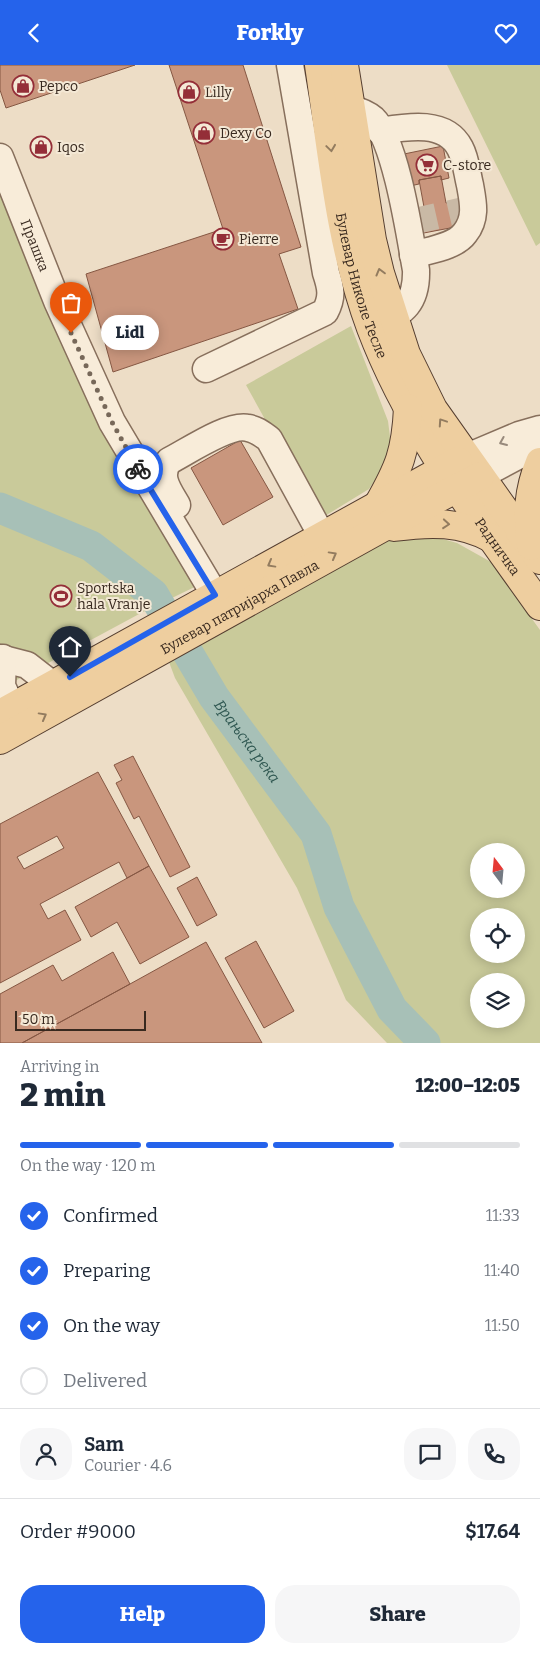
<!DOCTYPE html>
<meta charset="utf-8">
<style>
body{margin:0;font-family:Bitter,serif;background:#f6f6f7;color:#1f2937;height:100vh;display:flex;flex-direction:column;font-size:19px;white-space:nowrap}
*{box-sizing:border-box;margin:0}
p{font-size:16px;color:#747a83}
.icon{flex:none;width:28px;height:28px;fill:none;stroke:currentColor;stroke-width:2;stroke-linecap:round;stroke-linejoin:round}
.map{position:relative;height:978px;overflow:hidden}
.sheet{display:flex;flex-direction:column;background:#fff;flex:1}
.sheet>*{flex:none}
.needle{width:32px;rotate:344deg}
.buttons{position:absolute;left:470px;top:778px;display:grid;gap:10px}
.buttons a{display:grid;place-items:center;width:55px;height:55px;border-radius:50%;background:#fff;box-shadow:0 2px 12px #0003;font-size:25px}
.scale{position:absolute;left:15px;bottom:12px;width:131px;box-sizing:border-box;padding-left:5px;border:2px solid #38291f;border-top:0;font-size:14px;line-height:18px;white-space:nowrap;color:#38291f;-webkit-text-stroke:4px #f4e8d5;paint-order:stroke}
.pin{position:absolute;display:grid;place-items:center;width:42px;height:42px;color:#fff;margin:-51px -21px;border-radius:50% 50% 50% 0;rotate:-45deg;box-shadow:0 0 5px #0007}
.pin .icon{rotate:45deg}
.courier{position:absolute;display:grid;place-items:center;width:50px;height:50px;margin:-25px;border:4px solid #2563eb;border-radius:50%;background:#fff;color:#222;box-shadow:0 1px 6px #0007}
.bubble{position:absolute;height:35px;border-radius:18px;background:#fff;box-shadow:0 2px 12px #0003;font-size:16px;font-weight:800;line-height:35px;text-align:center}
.head em{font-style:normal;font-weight:800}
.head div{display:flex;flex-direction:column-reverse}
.head{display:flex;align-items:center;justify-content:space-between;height:85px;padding:0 20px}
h1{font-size:32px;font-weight:800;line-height:38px}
.bar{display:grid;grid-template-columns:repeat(4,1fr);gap:8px 5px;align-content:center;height:60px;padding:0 20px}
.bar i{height:6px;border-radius:4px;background:#e0e1e3}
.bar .selected{background:#2563eb}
.bar p{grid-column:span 4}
.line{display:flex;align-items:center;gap:12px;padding:0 20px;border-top:1px solid #e0e1e3}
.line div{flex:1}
.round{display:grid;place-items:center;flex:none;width:52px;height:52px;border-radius:20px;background:#f6f6f7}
ol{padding:0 20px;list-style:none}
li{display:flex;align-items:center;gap:15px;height:55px}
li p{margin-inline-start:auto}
li .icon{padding:5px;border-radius:50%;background:#2563eb;color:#fff;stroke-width:4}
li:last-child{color:#747a83}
li i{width:28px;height:28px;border:2px solid #e0e1e3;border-radius:50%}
.primary-button{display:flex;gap:10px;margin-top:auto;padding:10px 20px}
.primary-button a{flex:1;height:58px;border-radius:20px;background:#2563eb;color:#fff;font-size:20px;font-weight:800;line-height:58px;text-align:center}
.primary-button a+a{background:#f6f6f7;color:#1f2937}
header{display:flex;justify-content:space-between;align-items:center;height:65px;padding:0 20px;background:#2563eb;color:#fff;font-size:22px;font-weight:800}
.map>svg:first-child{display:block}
.green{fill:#c9ca9a;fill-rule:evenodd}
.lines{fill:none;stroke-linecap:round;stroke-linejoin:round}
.river{stroke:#a7c0b7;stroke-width:31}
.building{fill:#c9967d;stroke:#855743;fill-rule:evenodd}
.minor-tunnel{stroke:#c9b9a5;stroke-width:26;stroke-dasharray:26 13;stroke-linecap:butt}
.minor-casing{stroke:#876f5c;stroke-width:29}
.major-casing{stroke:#553e30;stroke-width:30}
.minor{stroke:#f8ecd9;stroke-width:26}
.major{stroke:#eece9f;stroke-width:28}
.oneway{stroke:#937c5f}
.oneway2{stroke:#988a7c}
.done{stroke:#776859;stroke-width:5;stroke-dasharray:0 9}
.route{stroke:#2563eb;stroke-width:6}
.labels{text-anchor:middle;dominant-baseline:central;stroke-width:4;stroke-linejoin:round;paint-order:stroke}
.poi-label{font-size:14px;fill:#38291f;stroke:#f4e8d5;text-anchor:start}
.street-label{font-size:14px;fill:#38291f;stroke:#f4e8d5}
.water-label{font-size:15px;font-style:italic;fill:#2f5751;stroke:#f4e8d5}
</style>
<header><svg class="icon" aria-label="back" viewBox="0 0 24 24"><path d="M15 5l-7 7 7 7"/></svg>Forkly<svg class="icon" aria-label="heart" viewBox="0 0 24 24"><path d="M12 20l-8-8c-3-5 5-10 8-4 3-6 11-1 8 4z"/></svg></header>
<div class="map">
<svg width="540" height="978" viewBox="0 0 540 978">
<rect width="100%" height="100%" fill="#edddc6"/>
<!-- green -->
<path class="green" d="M447,0h93v178l-4,3z
M0,97l142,302 67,116 -68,33 -141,76z
M351,261l37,95 3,24 -7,22 -15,22 -49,30 -74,-134z
M425,469l32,9 34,19 49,68v413h-153l-41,-43 -49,-112 -122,-210 -6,-16 216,-123zM479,786h37v38h-37zM479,851h37v38h-37zM479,916h37v38h-37z"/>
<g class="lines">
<!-- river -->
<path class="river" id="s1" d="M0,443l91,38 62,48 61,103 102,137 23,73 53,102 33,34"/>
</g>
<!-- building -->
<path class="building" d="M0,0h135l-129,43 -6,-18z
M169,0h74l58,182 -22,7 19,55 -185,63 -27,-98 137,-45z
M443,81l6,32 -8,2v-4l-22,4v4l-9,2 -6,-32z
M441,111l5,27 16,-3 4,25 -53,10 -5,-25 16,-3 -5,-27z
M240,375l33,57 -50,28 -32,-57z
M133,691l57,111 -20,10 -31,-61 -5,3 -18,-36 6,-3 -8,-15z
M98,707l51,94 -22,12 -8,-16 -79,42 8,15 17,-9 16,30 -81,43v-159zM57,771l7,12 -40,21 -7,-12z
M149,801l40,71 -49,27 -23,-42 -26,15 -16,-30z
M197,812l20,38 -20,11 -20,-38z
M256,876l38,70 -30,17 -39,-70z
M206,877l56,101h-240l108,-59z
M113,887l17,32 -108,59h-22v-49l53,-29 9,16z"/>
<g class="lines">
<!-- minor-tunnel -->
<path class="minor-tunnel" d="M411,157l53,-12"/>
<!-- minor casing -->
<g class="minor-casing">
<g id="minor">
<path d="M333,45c15,-2 28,-1 40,9 23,22 37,118 43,151 1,32 -12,43 -40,55"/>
<path d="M380,66c25,-4 65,-12 80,17 6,11 7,25 10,37 3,17 7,33 -5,48 -10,14 -36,17 -52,22"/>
<path id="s2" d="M0,92l57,144 55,121 103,173"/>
<path d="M206,304l119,-57c8,-15 6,-24 1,-39l-36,-208"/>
<path d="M467,392l52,-22 21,-6"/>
<path d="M480,411l60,-32"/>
<path d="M177,440c-8,-14 -20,-29 -8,-44 18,-9 60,-38 79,-33 8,1 14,6 21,11l53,97"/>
<path d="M0,593l27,7 27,21"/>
<path d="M3,593l-1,28 10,22"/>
</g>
</g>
<!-- major casing -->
<g class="major-casing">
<g id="major">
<path id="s3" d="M319,0c13,88 21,180 52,263 39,103 106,189 169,278"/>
<path d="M344,0l28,175 8,33 26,81 27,55 107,151"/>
<path d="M378,440c21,-37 28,-53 30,-97"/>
<path d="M394,462c36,-5 67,-6 99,12"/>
<path d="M531,481c-4,-31 -3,-55 9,-84"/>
<path d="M0,649l458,-253"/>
<path id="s4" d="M0,675l380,-211 100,-53"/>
</g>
</g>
<!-- minor -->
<use href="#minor" class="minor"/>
<!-- major -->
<use href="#major" class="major"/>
</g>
<!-- one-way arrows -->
<defs><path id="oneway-chevron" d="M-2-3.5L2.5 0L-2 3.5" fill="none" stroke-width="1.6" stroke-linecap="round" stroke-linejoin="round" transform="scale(1.25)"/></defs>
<g class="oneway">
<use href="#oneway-chevron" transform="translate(331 83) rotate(82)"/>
<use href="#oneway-chevron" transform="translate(380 207) rotate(-105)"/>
<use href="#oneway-chevron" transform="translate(442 357) rotate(-124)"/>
<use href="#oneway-chevron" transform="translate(446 459) rotate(5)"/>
<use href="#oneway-chevron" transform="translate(333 490) rotate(-29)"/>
<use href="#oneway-chevron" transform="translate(271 499) rotate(151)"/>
<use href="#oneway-chevron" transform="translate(43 651) rotate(-29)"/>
</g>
<use class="oneway2" href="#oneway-chevron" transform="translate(503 377) rotate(157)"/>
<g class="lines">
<!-- done -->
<path class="done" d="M71,268l41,89 26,47"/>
<!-- route -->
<path class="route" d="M70,612l145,-82 -77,-126"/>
</g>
<!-- icons -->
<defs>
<g id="shop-ring" transform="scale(1.125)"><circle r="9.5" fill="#f4e8d5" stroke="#942e38" stroke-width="1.5"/><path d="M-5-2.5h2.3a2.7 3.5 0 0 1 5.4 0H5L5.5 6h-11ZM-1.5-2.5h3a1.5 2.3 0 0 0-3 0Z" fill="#942e38"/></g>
<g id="supermarket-ring" transform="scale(1.125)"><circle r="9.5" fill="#f4e8d5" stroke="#942e38" stroke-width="1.5"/><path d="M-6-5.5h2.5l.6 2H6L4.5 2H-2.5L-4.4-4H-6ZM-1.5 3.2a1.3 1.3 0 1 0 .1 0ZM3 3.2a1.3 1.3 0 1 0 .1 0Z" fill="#942e38"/></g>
<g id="cafe-ring" transform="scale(1.125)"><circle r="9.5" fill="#f4e8d5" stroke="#942e38" stroke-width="1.5"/><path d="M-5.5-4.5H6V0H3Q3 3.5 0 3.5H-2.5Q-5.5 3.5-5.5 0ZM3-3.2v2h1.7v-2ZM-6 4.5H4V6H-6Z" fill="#942e38"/></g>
<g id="stadium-ring" transform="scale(1.125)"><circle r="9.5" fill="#f4e8d5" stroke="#942e38" stroke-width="1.5"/><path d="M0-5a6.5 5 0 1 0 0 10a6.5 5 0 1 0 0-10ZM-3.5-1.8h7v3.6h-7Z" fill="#942e38"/></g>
</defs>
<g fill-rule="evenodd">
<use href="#shop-ring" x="23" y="21"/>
<use href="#shop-ring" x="189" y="27"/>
<use href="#shop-ring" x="204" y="68"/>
<use href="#shop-ring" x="41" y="82"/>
<use href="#supermarket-ring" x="427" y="100"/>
<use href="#cafe-ring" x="223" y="174"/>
<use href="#stadium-ring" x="61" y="531"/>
</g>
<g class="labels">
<!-- poi labels -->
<g class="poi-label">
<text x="39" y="21">Pepco</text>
<text x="205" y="27">Lilly</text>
<text x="220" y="68">Dexy Co</text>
<text x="57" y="82">Iqos</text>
<text x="443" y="100">C-store</text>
<text x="239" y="174">Pierre</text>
<text x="77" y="523">Sportska<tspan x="77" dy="16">hala Vranje</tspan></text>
</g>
<!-- street labels -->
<g class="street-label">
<text stroke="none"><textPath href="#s2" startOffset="95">Прашка</textPath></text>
<text stroke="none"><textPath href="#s3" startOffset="225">Булевар Николе Тесле</textPath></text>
<text stroke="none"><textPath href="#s3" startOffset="522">Радничка</textPath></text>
<text stroke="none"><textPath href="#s4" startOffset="274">Булевар патријарха Павла</textPath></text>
</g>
<!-- water labels -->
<g class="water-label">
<text stroke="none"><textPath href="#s1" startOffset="352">Врањска река</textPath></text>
</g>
</g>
</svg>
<div class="buttons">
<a><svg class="needle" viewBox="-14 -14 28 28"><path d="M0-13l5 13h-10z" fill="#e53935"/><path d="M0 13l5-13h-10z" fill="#747a83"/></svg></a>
<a><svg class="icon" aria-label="locate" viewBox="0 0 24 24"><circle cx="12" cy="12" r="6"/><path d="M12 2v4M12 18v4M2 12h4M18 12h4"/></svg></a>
<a><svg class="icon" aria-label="layers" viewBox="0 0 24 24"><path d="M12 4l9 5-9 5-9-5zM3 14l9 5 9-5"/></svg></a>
</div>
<div class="scale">50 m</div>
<div class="pin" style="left:71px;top:268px;background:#ea580c"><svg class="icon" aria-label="bag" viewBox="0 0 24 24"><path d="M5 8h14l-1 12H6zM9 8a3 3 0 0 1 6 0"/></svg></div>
<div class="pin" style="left:70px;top:612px;background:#1f2937"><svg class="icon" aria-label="home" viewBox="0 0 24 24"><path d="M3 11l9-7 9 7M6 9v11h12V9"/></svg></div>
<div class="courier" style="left:138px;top:404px"><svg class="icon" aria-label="bike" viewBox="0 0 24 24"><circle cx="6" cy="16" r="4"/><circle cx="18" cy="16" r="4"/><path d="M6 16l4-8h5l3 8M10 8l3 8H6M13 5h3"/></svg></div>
<div class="bubble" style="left:101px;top:250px;width:58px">Lidl</div>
</div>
<section class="sheet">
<div class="head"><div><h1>2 min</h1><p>Arriving in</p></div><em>12:00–12:05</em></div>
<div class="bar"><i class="selected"></i><i class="selected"></i><i class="selected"></i><i></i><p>On the way · 120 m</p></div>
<ol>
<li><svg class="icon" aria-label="check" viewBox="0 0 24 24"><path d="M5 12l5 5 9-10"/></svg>Confirmed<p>11:33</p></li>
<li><svg class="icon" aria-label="check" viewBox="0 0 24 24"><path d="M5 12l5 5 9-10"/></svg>Preparing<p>11:40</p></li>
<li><svg class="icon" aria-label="check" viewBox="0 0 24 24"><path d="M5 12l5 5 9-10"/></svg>On the way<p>11:50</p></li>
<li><i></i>Delivered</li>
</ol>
<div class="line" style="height:90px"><a class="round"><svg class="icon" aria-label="person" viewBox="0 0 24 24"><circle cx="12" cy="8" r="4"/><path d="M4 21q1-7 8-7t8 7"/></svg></a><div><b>Sam</b><p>Courier · 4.6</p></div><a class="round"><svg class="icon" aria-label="chat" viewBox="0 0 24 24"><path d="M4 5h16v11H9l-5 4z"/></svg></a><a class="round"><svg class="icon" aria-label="phone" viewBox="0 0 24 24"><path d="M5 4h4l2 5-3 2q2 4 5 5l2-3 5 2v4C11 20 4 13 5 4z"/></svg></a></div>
<div class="line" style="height:65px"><div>Order #9000</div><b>$17.64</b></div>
<div class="primary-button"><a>Help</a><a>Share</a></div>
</section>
